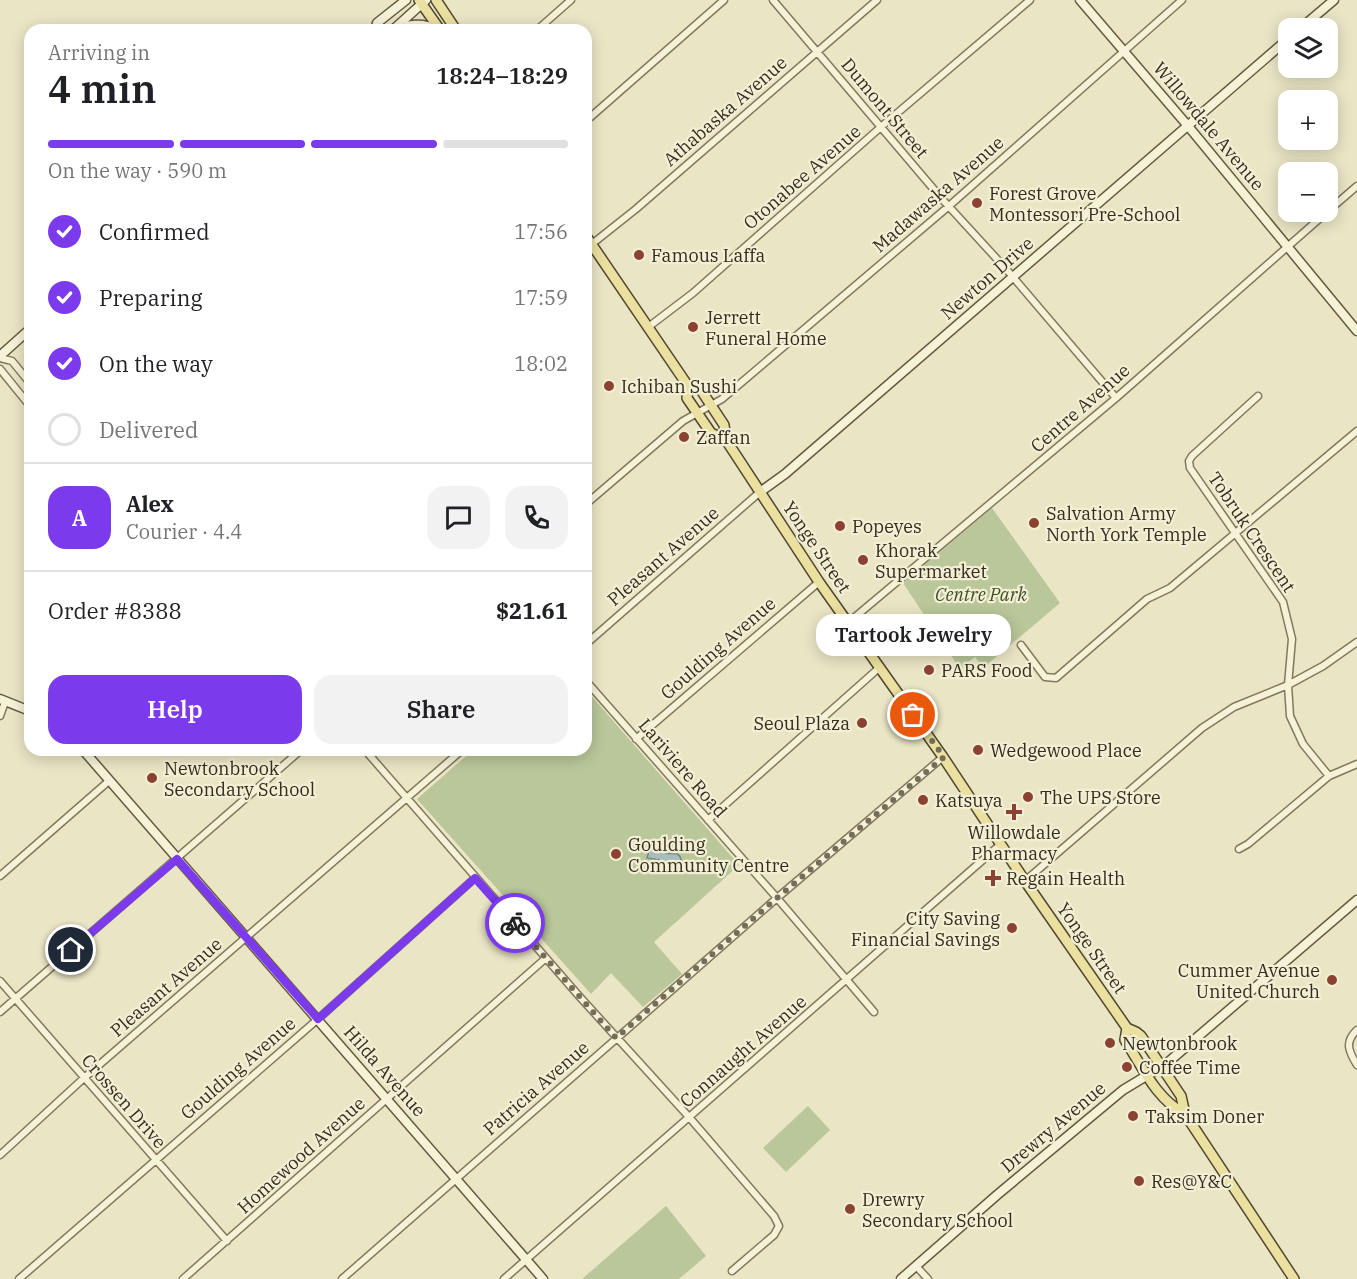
<!DOCTYPE html>
<meta charset="utf-8">
<style>
body{margin:0;font-family:"IBM Plex Serif",serif;background:#f2f2f2;color:#202124;height:100vh;display:flex;flex-direction:column;font-size:22px;white-space:nowrap}
*{box-sizing:border-box;margin:0}
p{font-size:20px;color:#757577}
.icon{flex:none;width:33px;height:33px;fill:none;stroke:currentColor;stroke-width:2;stroke-linecap:round;stroke-linejoin:round}
.map{position:relative;flex:1;overflow:hidden}
.side{position:absolute;left:24px;top:24px;width:568px;height:732px;display:flex;flex-direction:column;background:#fff;border-radius:18px;box-shadow:0 3px 15px #0003}
.side>*{flex:none}
.tools{position:absolute;left:1278px;top:18px;display:grid;gap:12px}
.tools a{display:grid;place-items:center;width:60px;height:60px;border-radius:12px;background:#fff;box-shadow:0 3px 15px #0003;font-size:30px}
.pin{position:absolute;display:grid;place-items:center;width:51px;height:51px;color:#fff;margin:-26px;border:3px solid #fff;border-radius:50%;box-shadow:0 2px 6px #0007}
.courier{position:absolute;display:grid;place-items:center;width:60px;height:60px;margin:-30px;border:4px solid #7c3aed;border-radius:50%;background:#fff;color:#222;box-shadow:0 2px 8px #0007}
.bubble{position:absolute;height:42px;border-radius:18px;background:#fff;box-shadow:0 3px 15px #0003;font-size:20px;font-weight:600;line-height:42px;text-align:center}
.overview em{font-style:normal;font-weight:600}
.overview div{display:flex;flex-direction:column-reverse}
.overview{display:flex;align-items:center;justify-content:space-between;height:102px;padding:0 24px}
h1{font-size:39px;font-weight:600;line-height:45px}
.bar{display:grid;grid-template-columns:repeat(4,1fr);gap:9px 6px;align-content:center;height:72px;padding:0 24px}
.bar i{height:8px;border-radius:4px;background:#e0e0e0}
.bar .active{background:#7c3aed}
.bar p{grid-column:span 4}
.line{display:flex;align-items:center;gap:15px;padding:0 24px;border-top:2px solid #e0e0e0}
.line div{flex:1}
.round{display:grid;place-items:center;flex:none;width:63px;height:63px;border-radius:18px;background:#f2f2f2}
ol{padding:0 24px;list-style:none}
li{display:flex;align-items:center;gap:18px;height:66px}
li p{margin-inline-start:auto}
li .icon{padding:6px;border-radius:50%;background:#7c3aed;color:#fff;stroke-width:4}
li:last-child{color:#757577}
li i{width:33px;height:33px;border:3px solid #e0e0e0;border-radius:50%}
.cta{display:flex;gap:12px;margin-top:auto;padding:12px 24px}
.cta a{flex:1;height:69px;border-radius:18px;background:#7c3aed;color:#fff;font-size:24px;font-weight:600;line-height:69px;text-align:center}
.cta a+a{background:#f2f2f2;color:#202124}
.map>svg:first-child{display:block}
.green{fill:#b9c79a}
.water{fill:#a6bdbb;stroke:#6e8b89;stroke-width:1.5}
.lines{fill:none;stroke-linecap:round;stroke-linejoin:round}
.street-casing{stroke:#83785d;stroke-width:9}
.secondary-casing{stroke:#655940;stroke-width:11}
.primary-casing{stroke:#514630;stroke-width:12}
.street{stroke:#f5f2d7;stroke-width:6}
.secondary{stroke:#f5f2d7;stroke-width:8}
.primary{stroke:#eae0a0;stroke-width:9}
.done{stroke:#746d59;stroke-width:6;stroke-dasharray:0 10.8}
.route{stroke:#7c3aed;stroke-width:8}
.poi-dot{fill:#8c4232;stroke:#f2efd4;stroke-width:2}
.labels{text-anchor:middle;dominant-baseline:central;stroke-width:4.5;stroke-linejoin:round;paint-order:stroke}
.street-label{font-size:18px;fill:#342d1f;stroke:#f2efd4}
.poi-label{font-size:18px;fill:#342d1f;stroke:#f2efd4;text-anchor:start}
.park-label{font-size:18px;font-style:italic;fill:#3e4f28;stroke:#f2efd4}
</style>
<div class="map">
<svg width="1357" height="1279" viewBox="0 0 1357 1279">
<rect width="100%" height="100%" fill="#eae5c5"/>
<!-- green -->
<path class="green" d="M992,508l68,95 -77,65 -8,-11 -15,12 -57,-86z
M587,691l152,174 -85,77 28,32 -39,33 -32,-34 -20,21 -174,-195 56,-49h113z
M808,1106l22,24 -44,42 -23,-24z
M666,1206l40,50 -27,23h-97z"/>
<!-- water -->
<path class="water" d="M655,844h5l5,9c7,2 13,-3 16,6l-4,6 -11,4 -7,-9 -12,-2 3,-11z"/>
<g class="lines">
<!-- street casing -->
<g class="street-casing">
<path id="street" d="M773,0l169,199 65,71 109,128
M537,30l34,-30
M586,121l138,-121
M1328,211l29,-25
M592,244l44,-35 241,-209
M647,328l46,-35 189,-167 148,-126
M0,358l12,3 18,22
M0,369l30,37
M1258,396l-66,60 -3,5 1,7 93,134 9,37 -4,46 2,31 13,28 26,32
M586,504l97,-83 39,-22 227,-193 233,-206
M849,622l267,-224 211,-186
M586,644l174,-152
M1021,645l24,32 11,1 91,-79 23,-11 187,-157
M586,681l191,217 97,114
M0,716l5,-14
M636,739l183,-157
M365,750l214,246 110,121 85,99 5,10 -5,9 -42,36
M708,820l172,-153
M1239,849l9,-5 81,-68 28,-12
M0,876l110,-96
M1025,881l177,-153 32,-21 54,-22 35,-19 34,-24
M0,981l227,260
M0,1012l301,-262
M1357,1030c-13,12 -8,22 0,35
M0,1155l84,-77 378,-328
M916,1266l12,13
M19,1279l299,-260 157,-141
M183,1279l363,-321
M342,1279l435,-381 166,-141
M504,1279l497,-435"/>
</g>
<!-- secondary casing -->
<g class="secondary-casing">
<path id="secondary" d="M1080,0l108,126 169,205
M395,28l31,-28
M1301,28l33,-28
M375,30l2,-7 29,-23
M392,30c18,-6 30,-8 47,0
M0,356l30,-27
M760,492l25,-18 503,-435
M0,699l30,12
M83,750l460,529
M901,1279l96,-84 126,-105 43,-26 191,-164"/>
</g>
<!-- primary casing -->
<g class="primary-casing">
<path id="primary" d="M419,0l21,30
M436,0l20,30
M586,236l102,150 -1,12 24,35 15,7 93,142 124,175 82,124 102,147 9,4 5,4 40,60 4,18 109,165
M688,386l11,1 25,38 2,15
M1127,1028l-2,12c17,26 31,59 60,74"/>
</g>
<!-- street -->
<use href="#street" class="street"/>
<!-- secondary -->
<use href="#secondary" class="secondary"/>
<!-- primary -->
<use href="#primary" class="primary"/>
</g>
<g class="lines">
<!-- done -->
<path class="done" d="M515,923l101,115 161,-140 167,-141 -31,-42"/>
<!-- route -->
<path class="route" d="M71,950l106,-91 141,160 157,-141 40,45"/>
</g>
<!-- markers -->
<g class="poi-dot">
<circle cx="977" cy="203" r="6"/>
<circle cx="639" cy="255" r="6"/>
<circle cx="693" cy="327" r="6"/>
<circle cx="609" cy="386" r="6"/>
<circle cx="684" cy="437" r="6"/>
<circle cx="1034" cy="523" r="6"/>
<circle cx="840" cy="526" r="6"/>
<circle cx="863" cy="560" r="6"/>
<circle cx="929" cy="670" r="6"/>
<circle cx="862" cy="723" r="6"/>
<circle cx="978" cy="750" r="6"/>
<circle cx="152" cy="778" r="6"/>
<circle cx="1028" cy="797" r="6"/>
<circle cx="923" cy="800" r="6"/>
<path d="M1011 803h6v6h6v6h-6v6h-6v-6h-6v-6h6z"/>
<circle cx="616" cy="854" r="6"/>
<path d="M990 869h6v6h6v6h-6v6h-6v-6h-6v-6h6z"/>
<circle cx="1012" cy="928" r="6"/>
<circle cx="1332" cy="980" r="6"/>
<circle cx="1110" cy="1043" r="6"/>
<circle cx="1127" cy="1067" r="6"/>
<circle cx="1133" cy="1116" r="6"/>
<circle cx="1139" cy="1181" r="6"/>
<circle cx="850" cy="1209" r="6"/>
</g>
<g class="labels">
<!-- street labels -->
<g class="street-label">
<text transform="translate(885 108) rotate(50)">Dumont Street</text>
<text transform="translate(725 111) rotate(-41)">Athabaska Avenue</text>
<text transform="translate(1209 126) rotate(50)">Willowdale Avenue</text>
<text transform="translate(802 177) rotate(-41)">Otonabee Avenue</text>
<text transform="translate(938 194) rotate(-41)">Madawaska Avenue</text>
<text transform="translate(987 278) rotate(-41)">Newton Drive</text>
<text transform="translate(1080 408) rotate(-41)">Centre Avenue</text>
<text transform="translate(1252 532) rotate(56)">Tobruk Crescent</text>
<text transform="translate(817 547) rotate(56)">Yonge Street</text>
<text transform="translate(663 556) rotate(-41)">Pleasant Avenue</text>
<text transform="translate(718 648) rotate(-41)">Goulding Avenue</text>
<text transform="translate(683 768) rotate(49)">Lariviere Road</text>
<text transform="translate(1092 948) rotate(55)">Yonge Street</text>
<text transform="translate(166 987) rotate(-41)">Pleasant Avenue</text>
<text transform="translate(743 1051) rotate(-41)">Connaught Avenue</text>
<text transform="translate(238 1068) rotate(-41)">Goulding Avenue</text>
<text transform="translate(385 1071) rotate(49)">Hilda Avenue</text>
<text transform="translate(536 1088) rotate(-41)">Patricia Avenue</text>
<text transform="translate(124 1101) rotate(49)">Crossen Drive</text>
<text transform="translate(1053 1127) rotate(-40)">Drewry Avenue</text>
<text transform="translate(301 1155) rotate(-42)">Homewood Avenue</text>
</g>
<!-- poi labels -->
<g class="poi-label">
<text x="989" y="193">Forest Grove<tspan x="989" dy="21">Montessori Pre-School</tspan></text>
<text x="651" y="255">Famous Laffa</text>
<text x="705" y="317">Jerrett<tspan x="705" dy="21">Funeral Home</tspan></text>
<text x="621" y="386">Ichiban Sushi</text>
<text x="696" y="437">Zaffan</text>
<text x="1046" y="513">Salvation Army<tspan x="1046" dy="21">North York Temple</tspan></text>
<text x="852" y="526">Popeyes</text>
<text x="875" y="550">Khorak<tspan x="875" dy="21">Supermarket</tspan></text>
<text x="941" y="670">PARS Food</text>
<text x="850" y="723" text-anchor="end">Seoul Plaza</text>
<text x="990" y="750">Wedgewood Place</text>
<text x="164" y="768">Newtonbrook<tspan x="164" dy="21">Secondary School</tspan></text>
<text x="1040" y="797">The UPS Store</text>
<text x="935" y="800">Katsuya</text>
<text x="1014" y="832" text-anchor="middle">Willowdale<tspan x="1014" dy="21">Pharmacy</tspan></text>
<text x="628" y="844">Goulding<tspan x="628" dy="21">Community Centre</tspan></text>
<text x="1006" y="878">Regain Health</text>
<text x="1000" y="918" text-anchor="end">City Saving<tspan x="1000" dy="21">Financial Savings</tspan></text>
<text x="1320" y="970" text-anchor="end">Cummer Avenue<tspan x="1320" dy="21">United Church</tspan></text>
<text x="1122" y="1043">Newtonbrook</text>
<text x="1139" y="1067">Coffee Time</text>
<text x="1145" y="1116">Taksim Doner</text>
<text x="1151" y="1181">Res@Y&amp;C</text>
<text x="862" y="1199">Drewry<tspan x="862" dy="21">Secondary School</tspan></text>
</g>
<!-- park labels -->
<g class="park-label">
<text x="981" y="594">Centre Park</text>
</g>
</g>
</svg>
<div class="tools">
<a><svg class="icon" aria-label="layers" viewBox="0 0 24 24"><path d="M12 4l9 5-9 5-9-5zM3 14l9 5 9-5"/></svg></a>
<a>+</a>
<a>−</a>
</div>
<div class="pin" style="left:913px;top:715px;background:#ea580c"><svg class="icon" aria-label="bag" viewBox="0 0 24 24"><path d="M5 8h14l-1 12H6zM9 8a3 3 0 0 1 6 0"/></svg></div>
<div class="pin" style="left:71px;top:950px;background:#1f2937"><svg class="icon" aria-label="home" viewBox="0 0 24 24"><path d="M3 11l9-7 9 7M6 9v11h12V9"/></svg></div>
<div class="courier" style="left:515px;top:923px"><svg class="icon" aria-label="bike" viewBox="0 0 24 24"><circle cx="6" cy="16" r="4"/><circle cx="18" cy="16" r="4"/><path d="M6 16l4-8h5l3 8M10 8l3 8H6M13 5h3"/></svg></div>
<div class="bubble" style="left:816px;top:614px;width:195px">Tartook Jewelry</div>
<section class="side">
<div class="overview"><div><h1>4 min</h1><p>Arriving in</p></div><em>18:24–18:29</em></div>
<div class="bar"><i class="active"></i><i class="active"></i><i class="active"></i><i></i><p>On the way · 590 m</p></div>
<ol>
<li><svg class="icon" aria-label="check" viewBox="0 0 24 24"><path d="M5 12l5 5 9-10"/></svg>Confirmed<p>17:56</p></li>
<li><svg class="icon" aria-label="check" viewBox="0 0 24 24"><path d="M5 12l5 5 9-10"/></svg>Preparing<p>17:59</p></li>
<li><svg class="icon" aria-label="check" viewBox="0 0 24 24"><path d="M5 12l5 5 9-10"/></svg>On the way<p>18:02</p></li>
<li><i></i>Delivered</li>
</ol>
<div class="line" style="height:108px"><b class="round" style="background:#7c3aed;color:#fff">A</b><div><b>Alex</b><p>Courier · 4.4</p></div><a class="round"><svg class="icon" aria-label="chat" viewBox="0 0 24 24"><path d="M4 5h16v11H9l-5 4z"/></svg></a><a class="round"><svg class="icon" aria-label="phone" viewBox="0 0 24 24"><path d="M5 4h4l2 5-3 2q2 4 5 5l2-3 5 2v4C11 20 4 13 5 4z"/></svg></a></div>
<div class="line" style="height:78px"><div>Order #8388</div><b>$21.61</b></div>
<div class="cta"><a>Help</a><a>Share</a></div>
</section>
</div>
